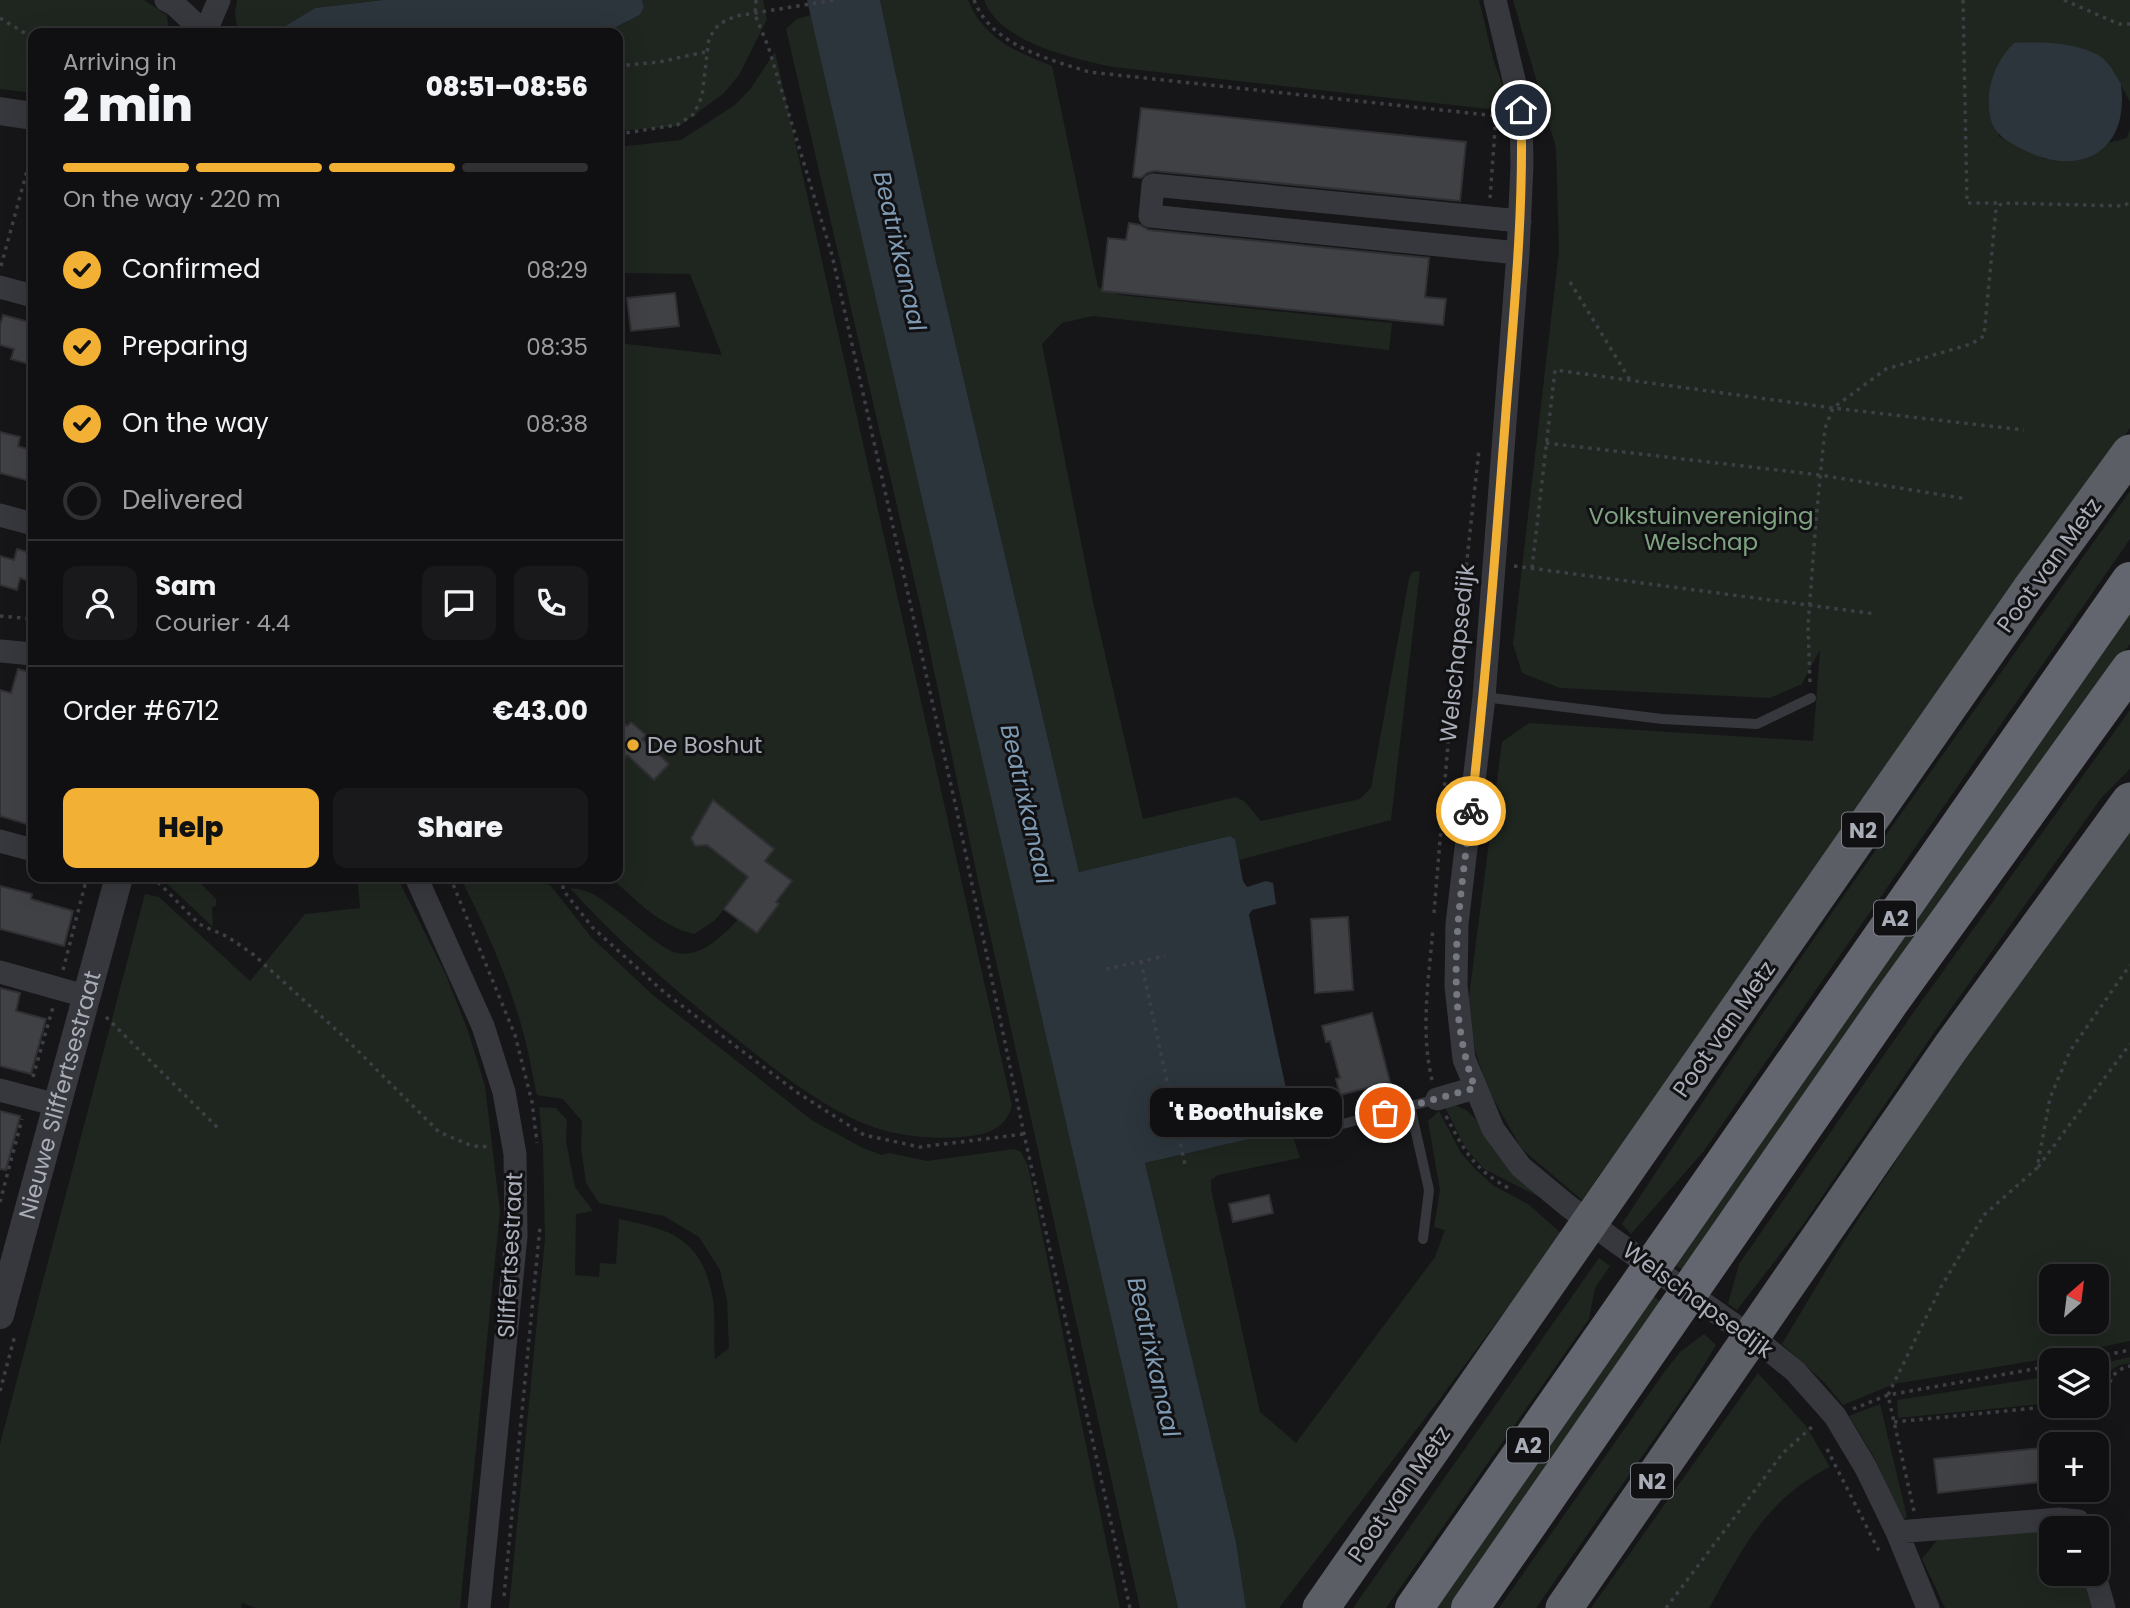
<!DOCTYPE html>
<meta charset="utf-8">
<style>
body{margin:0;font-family:Poppins,sans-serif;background:#19191b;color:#f1f3f6;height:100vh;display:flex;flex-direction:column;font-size:26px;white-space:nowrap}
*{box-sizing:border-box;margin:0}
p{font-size:23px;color:#9c9d9f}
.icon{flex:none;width:38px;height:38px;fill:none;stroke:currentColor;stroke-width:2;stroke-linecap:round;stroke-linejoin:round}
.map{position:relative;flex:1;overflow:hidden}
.sheet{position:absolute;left:28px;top:28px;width:595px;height:854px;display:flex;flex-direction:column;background:#101012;border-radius:14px;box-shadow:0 7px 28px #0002,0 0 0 2px #303032}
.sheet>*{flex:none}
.needle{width:46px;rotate:28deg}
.buttons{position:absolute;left:2039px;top:1264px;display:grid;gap:14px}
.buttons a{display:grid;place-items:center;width:70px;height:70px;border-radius:14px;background:#101012;box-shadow:0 7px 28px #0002,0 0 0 2px #303032;font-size:35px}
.pin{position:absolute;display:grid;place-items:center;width:60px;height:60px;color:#fff;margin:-30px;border:4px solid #fff;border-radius:50%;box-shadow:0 2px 7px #0007}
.courier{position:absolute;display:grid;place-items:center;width:70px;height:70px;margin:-35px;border:5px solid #f2b134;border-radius:50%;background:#fff;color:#222;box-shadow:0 2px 9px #0007}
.bubble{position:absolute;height:49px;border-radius:14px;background:#101012;box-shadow:0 7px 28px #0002,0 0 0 2px #303032;font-size:23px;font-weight:800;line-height:49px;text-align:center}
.headline em{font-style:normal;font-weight:800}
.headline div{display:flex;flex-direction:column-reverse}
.headline{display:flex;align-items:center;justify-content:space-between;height:119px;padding:0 35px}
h1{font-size:46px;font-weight:800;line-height:52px}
.bar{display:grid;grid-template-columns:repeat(4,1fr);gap:10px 7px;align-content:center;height:84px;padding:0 35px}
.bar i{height:9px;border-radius:5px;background:#303032}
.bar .selected{background:#f2b134}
.bar p{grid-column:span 4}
.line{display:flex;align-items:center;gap:18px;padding:0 35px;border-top:2px solid #303032}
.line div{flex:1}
.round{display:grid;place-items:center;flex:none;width:74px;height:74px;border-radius:14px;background:#19191b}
ol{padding:0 35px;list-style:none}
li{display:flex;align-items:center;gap:21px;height:77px}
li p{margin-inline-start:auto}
li .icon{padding:7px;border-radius:50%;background:#f2b134;color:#111;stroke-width:4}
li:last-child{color:#9c9d9f}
li i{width:38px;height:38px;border:4px solid #303032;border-radius:50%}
.button{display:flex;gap:14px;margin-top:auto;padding:14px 35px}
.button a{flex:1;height:80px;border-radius:14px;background:#f2b134;color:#111;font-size:28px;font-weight:800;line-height:80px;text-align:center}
.button a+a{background:#19191b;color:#f1f3f6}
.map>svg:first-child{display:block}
.green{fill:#1e261f;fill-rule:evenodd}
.water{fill:#2c353c}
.building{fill:#404145;stroke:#303034;stroke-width:2}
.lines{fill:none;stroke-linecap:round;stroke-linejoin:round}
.path{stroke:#3d3f44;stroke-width:3.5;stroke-dasharray:3.5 5;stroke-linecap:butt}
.service{stroke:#37383d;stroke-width:10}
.minor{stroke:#37383d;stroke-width:23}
.tertiary{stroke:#37383d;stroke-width:28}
.trunk{stroke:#5b5e65;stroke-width:37}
.motorway{stroke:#63666e;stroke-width:38}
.done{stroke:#757880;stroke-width:7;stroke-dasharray:0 12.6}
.route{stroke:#f2b134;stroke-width:9}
.poi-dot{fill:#f2b134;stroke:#111113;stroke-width:2.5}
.labels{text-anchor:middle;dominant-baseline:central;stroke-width:6;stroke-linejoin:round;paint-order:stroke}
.shield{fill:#111113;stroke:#7b7e86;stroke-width:2}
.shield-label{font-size:21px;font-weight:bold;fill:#a8adb8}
.park-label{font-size:23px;fill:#7fa381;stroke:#111113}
.street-label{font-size:23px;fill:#a8adb8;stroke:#111113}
.poi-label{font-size:23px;fill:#a8adb8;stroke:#111113;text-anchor:start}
.water-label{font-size:24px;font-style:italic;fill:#7f9bb3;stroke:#111113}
</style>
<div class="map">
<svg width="2130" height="1608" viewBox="0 0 2130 1608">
<rect width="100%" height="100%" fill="#161618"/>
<!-- green -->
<path class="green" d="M0,0h144l23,15 2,18h-136v60l-33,-4z
M237,0h146l-68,8 -41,25h-36l-3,-20z
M642,0h121l4,19 -28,56 -16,19 -44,32 -61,5v-98h-14l36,-18 4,-8z
M880,0h88c15,38 48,52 84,66l46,221 22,8 272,28 -3,27 -296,-34 -31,7 -20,21 51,258 50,217 93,-22 8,4 17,20 99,-22 11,-11 38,-209 3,-7 8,-1 -29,249 -152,40 -4,-21 -5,-3 -151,36 -148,-633z
M984,0h495l14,58 14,41 -19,10 -375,-42c-40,-9 -113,-24 -129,-67z
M1513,0h617v102l-17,-32 -46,-25h-16l-53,91 47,23 82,-21 3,-9v299l-548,772 -60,-51 -34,-59 -12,-37 -9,-41 35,-270 27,-19 284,18 7,-91 -18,34 -32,14 -210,-10 -38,-15 -9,-29 46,-393 -3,-103z
M811,15l367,1593h-38l-161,-723 -58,-276 -135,-580 11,-10z
M775,52l237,1054c-7,24 -26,29 -50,31 -30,2 -60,0 -89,-10 -46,-17 -87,-49 -125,-79 -63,-49 -125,-101 -178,-160 22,2 30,10 47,23 17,12 34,29 52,39 37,19 75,-39 96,-64l-13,-9 -38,44 -20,13c-34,-8 -58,-34 -84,-57h8v-534l104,12 -32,-81 -69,-1 -3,-126 63,-7 54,-35 16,-17z
M2130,491v48l-427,613 -72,82 -9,-10c162,-249 336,-491 508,-733z
M2130,606v38l-108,147 -335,481 -13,-7z
M2130,710v59l-28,28 -169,237 -131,192 -65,84 -9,-6 11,-40 172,-248z
M2130,819v522l-86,18 -150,25 -51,21 -19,-23 -42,-38 55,-92 128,-198zM2051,1276h45v45h-45z
M160,877h34l22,22v7l-4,1 1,20z
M357,877h40l49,98 22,56 17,55 15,125 -40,397h-204l-14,-5 -1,5h-241v-164l145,-550 14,3 91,84 55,-67 55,-6z
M460,877h35l55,8 42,53 62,58 159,125 50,27 19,7 7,-2 38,8 87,-12 7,3 7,14 92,442h-611l36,-369 -2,-92 -4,-40 17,1 11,12 -1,21 9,46 18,24 -17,3 -1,61 24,2 1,-14 16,1 3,-45c54,11 84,20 94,81 3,19 0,40 2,59l14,-11 -2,-48 -7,-30 -21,-33 -35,-21 -65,-13 -13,-20 -5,-36 1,-26 -19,-22 -26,-4c-5,-21 -8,-43 -14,-63 -14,-53 -38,-106 -63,-155z
M1455,1105l11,5 12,11 71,81 -65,-33 -19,-22 -20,-40z
M1439,1111l22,42 14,16 19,17 34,18 34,30 -126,170 -157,204h-33l-10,-66 -91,-379 139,-32 5,-6 11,33 -82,17 -7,5v9l49,223 36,31 139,-186 10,-27 -11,-3 6,-37 -12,-69z
M1599,1258l11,8 -15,22 -6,31 -203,289h-33z
M1652,1295l13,10 -212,303h-21z
M1704,1334l12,11 -26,43 -154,220h-37l166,-237 15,-19z
M2130,1357v6c-33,5 -15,21 -33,35v-33z
M1758,1373l48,53 24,41c-64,32 -87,81 -121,141h-118z
M2051,1376v27l-153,15 -1,-18z
M1880,1404l27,113 -4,3 -28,-61 -26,-43z
M2051,1528v45h34l10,35h-150l-23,-49 17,-21z"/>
<!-- water -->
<path class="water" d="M383,0h259l2,7 -4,8 -36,18h-330l41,-25z
M807,0h73l51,239 148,633 151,-36 5,3 8,42 4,6 19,-6 7,2 3,21 -24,6 -3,5 43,202 -8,14 -139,32 91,379 10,66h-68z
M2014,43c28,-1 60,-1 84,12 11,6 17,19 23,29 9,71 -44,92 -95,67 -17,-9 -32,-15 -36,-35 -5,-28 5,-54 24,-73z"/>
<!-- building -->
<path class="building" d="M1141,108l325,34 -6,59 -306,-30 -7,2 -6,5 -8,-1z
M1129,223l11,2 9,5 280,28 -4,39 21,2 -3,26 -341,-34 6,-53 18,2z
M675,293l4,33 -48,5 -4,-33z
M3,315l30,8v42l-22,-6 3,-10 -14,-4v-19z
M0,432l20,5 -2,9 15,5v31l-33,-9z
M17,549l16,5v28l-13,-4 -3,12 -17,-5v-29l14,4z
M18,669l15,4v153l-33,-10v-126l11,3z
M618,718l9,8 4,-4 15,13 -4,4 27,25 -15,16 -27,-25 -9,12z
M713,800l61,49 -9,12 27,20 -16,21 3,2 -22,29 -33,-24 24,-32 -41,-32 -12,1 -4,-8z
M0,886l32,8 -1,5 42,12 -9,35 -64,-17z
M1348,917l5,73 -38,3 -4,-74z
M0,988l20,5 -4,18 30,8 -15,55 -31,-8z
M1372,1013l18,69 -50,13 -4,-16 4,-1 -10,-37 -4,1 -4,-16z
M0,1111l20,5 -14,54 -6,-1z
M1269,1195l4,18 -40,9 -4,-18z
M2051,1447v34l-113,12 -4,-34z"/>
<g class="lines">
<!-- path -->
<path class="path" d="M756,0l-1,15 13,31 64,209 125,557 67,322 106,474
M974,0c17,45 74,59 115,72l408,44
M1963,0l4,203h35
M2064,0l55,24h11
M0,18l33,20
M618,66l41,-4 46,-10
M618,134l59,-9 17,-11 8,-18 7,-58 10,-14 17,-8 99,-16
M1490,198l6,-82
M1,266l32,-117
M1570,282l60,98
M1546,443l274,32 147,24
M1514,566l362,48
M1532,568l23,-198 278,38 191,22
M0,616l33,3
M1810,682l-2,-56 8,-106 9,-92 8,-20 53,-39 85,-25 13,-8 12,-127 6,-6 122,3 6,-4
M450,877l65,158 17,67 5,41
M563,877v13l30,38 72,65 133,100 66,42 56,12 104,-13
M141,879l18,4 40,41 29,13 26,18 89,81 96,96 33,14 19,1
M1434,913l18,-217 27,-246
M1141,961l44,204
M1106,969l59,-13
M63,970l24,-93
M106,1017l114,113
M33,1077l20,-70
M1432,1080c-12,-49 -3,-103 1,-152
M1446,1116c19,36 28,54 66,74
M2038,1167l92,-123
M0,1202l22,-83
M2081,1360l49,-10
M0,1391l15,-56
M2096,1402l9,-5c5,-16 7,-27 25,-31
M1853,1409l35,-14 163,-29
M1894,1422l172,-17
M1827,1449l52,102
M1914,1511l-26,-116 53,-108 43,-72 53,-47 13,-70 20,-47 60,-86
M504,1596l36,-369
M1666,1608l117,-155 31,-28"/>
<!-- service -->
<path class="service" d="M1484,697l178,22 95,5 54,-26
M1410,1106l19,84 -6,49
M1335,1126l102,-27"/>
<!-- minor -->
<path class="minor" d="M166,0l9,5 29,27
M1495,0l26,109 1,56 -4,88 -34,444 -27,227 -1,62 8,73 29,70 28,38 47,39 47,35 149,105 31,25 40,45 31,52 31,64 31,76
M205,33l14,-33
M1518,253l-368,-37 3,-31 367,36
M0,287l33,9
M0,515l33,9
M0,651l33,3
M0,841l33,9
M416,877l67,149 21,66 11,62 1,82 -37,372
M0,972l85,24
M0,1090l57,15
M1437,1099l38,-11
M1897,1532l162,-13 19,2 2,7
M2094,1573l10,35"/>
<!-- tertiary -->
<g class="tertiary">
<path d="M0,111l33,5"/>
<path id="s1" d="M0,1315l119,-438"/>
</g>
<!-- trunk -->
<path class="trunk" d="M1321,1608l709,-1018 100,-137
M1564,1608l387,-561 179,-246"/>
<!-- motorway -->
<path class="motorway" d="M1414,1608l716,-1027
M1470,1608l420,-606 240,-333"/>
</g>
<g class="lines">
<!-- done -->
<path class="done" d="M1385,1113l90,-25c-33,-89 -15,-185 -4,-277"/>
<!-- route -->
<path class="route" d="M1471,811c15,-133 25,-267 35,-400 8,-101 18,-201 15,-301"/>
</g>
<!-- markers -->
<circle class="poi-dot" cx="633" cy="745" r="7"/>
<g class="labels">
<!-- shield labels -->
<g class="shield">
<rect x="1842" y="812.5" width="42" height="35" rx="5"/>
<rect x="1874" y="900.5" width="42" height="35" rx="5"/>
<rect x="1507" y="1427.5" width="42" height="35" rx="5"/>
<rect x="1631" y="1463.5" width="42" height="35" rx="5"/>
</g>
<g class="shield-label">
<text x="1863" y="830">N2</text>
<text x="1895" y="918">A2</text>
<text x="1528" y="1445">A2</text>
<text x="1652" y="1481">N2</text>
</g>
<!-- park labels -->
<g class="park-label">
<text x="1701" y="516">Volkstuinvereniging<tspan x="1701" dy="26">Welschap</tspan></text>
</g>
<!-- street labels -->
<g class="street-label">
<text transform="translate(2049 565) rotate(-54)">Poot van Metz</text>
<text transform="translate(1457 653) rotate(-84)">Welschapsedijk</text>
<text transform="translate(1724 1029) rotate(-55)">Poot van Metz</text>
<text stroke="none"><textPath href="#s1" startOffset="228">Nieuwe Sliffertsestraat</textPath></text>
<text transform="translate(510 1255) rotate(-87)">Sliffertsestraat</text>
<text transform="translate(1698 1300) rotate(36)">Welschapsedijk</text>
<text transform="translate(1399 1494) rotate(-55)">Poot van Metz</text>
</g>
<!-- poi labels -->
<g class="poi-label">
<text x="647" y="745">De Boshut</text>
</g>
<!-- water labels -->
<g class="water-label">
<text transform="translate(900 251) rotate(77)">Beatrixkanaal</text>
<text transform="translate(1027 804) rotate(77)">Beatrixkanaal</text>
<text transform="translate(1154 1357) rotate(77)">Beatrixkanaal</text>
</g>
</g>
</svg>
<div class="buttons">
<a><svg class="needle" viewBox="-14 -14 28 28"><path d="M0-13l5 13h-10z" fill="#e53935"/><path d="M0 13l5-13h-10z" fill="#9c9d9f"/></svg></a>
<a><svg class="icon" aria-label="layers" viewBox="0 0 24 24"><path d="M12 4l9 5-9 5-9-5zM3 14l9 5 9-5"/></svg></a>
<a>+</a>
<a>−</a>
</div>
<div class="pin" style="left:1385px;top:1113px;background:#ea580c"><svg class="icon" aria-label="bag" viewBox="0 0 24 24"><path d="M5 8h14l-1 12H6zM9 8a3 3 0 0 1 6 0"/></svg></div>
<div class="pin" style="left:1521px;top:110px;background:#1f2937"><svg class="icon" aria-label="home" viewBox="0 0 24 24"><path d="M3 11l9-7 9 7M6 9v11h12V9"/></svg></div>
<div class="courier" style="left:1471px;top:811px"><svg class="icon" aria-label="bike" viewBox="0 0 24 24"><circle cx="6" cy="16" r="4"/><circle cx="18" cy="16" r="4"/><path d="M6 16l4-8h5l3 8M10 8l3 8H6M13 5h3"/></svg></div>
<div class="bubble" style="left:1150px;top:1088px;width:192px">'t Boothuiske</div>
<section class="sheet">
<div class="headline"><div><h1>2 min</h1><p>Arriving in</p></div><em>08:51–08:56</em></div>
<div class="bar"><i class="selected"></i><i class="selected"></i><i class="selected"></i><i></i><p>On the way · 220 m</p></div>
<ol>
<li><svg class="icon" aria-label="check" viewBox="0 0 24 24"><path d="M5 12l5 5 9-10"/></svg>Confirmed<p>08:29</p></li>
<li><svg class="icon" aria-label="check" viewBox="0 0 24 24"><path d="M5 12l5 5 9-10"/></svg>Preparing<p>08:35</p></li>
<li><svg class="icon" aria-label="check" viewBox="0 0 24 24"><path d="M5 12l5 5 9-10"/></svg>On the way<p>08:38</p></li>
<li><i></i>Delivered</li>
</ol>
<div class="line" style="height:126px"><a class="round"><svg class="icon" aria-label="person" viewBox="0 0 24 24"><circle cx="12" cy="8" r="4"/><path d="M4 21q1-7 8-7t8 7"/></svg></a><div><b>Sam</b><p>Courier · 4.4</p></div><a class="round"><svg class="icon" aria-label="chat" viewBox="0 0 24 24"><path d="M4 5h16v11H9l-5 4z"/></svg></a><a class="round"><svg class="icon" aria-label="phone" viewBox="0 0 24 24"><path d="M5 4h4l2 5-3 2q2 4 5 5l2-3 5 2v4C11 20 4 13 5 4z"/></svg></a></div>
<div class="line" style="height:91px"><div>Order #6712</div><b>€43.00</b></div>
<div class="button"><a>Help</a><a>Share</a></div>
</section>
</div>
